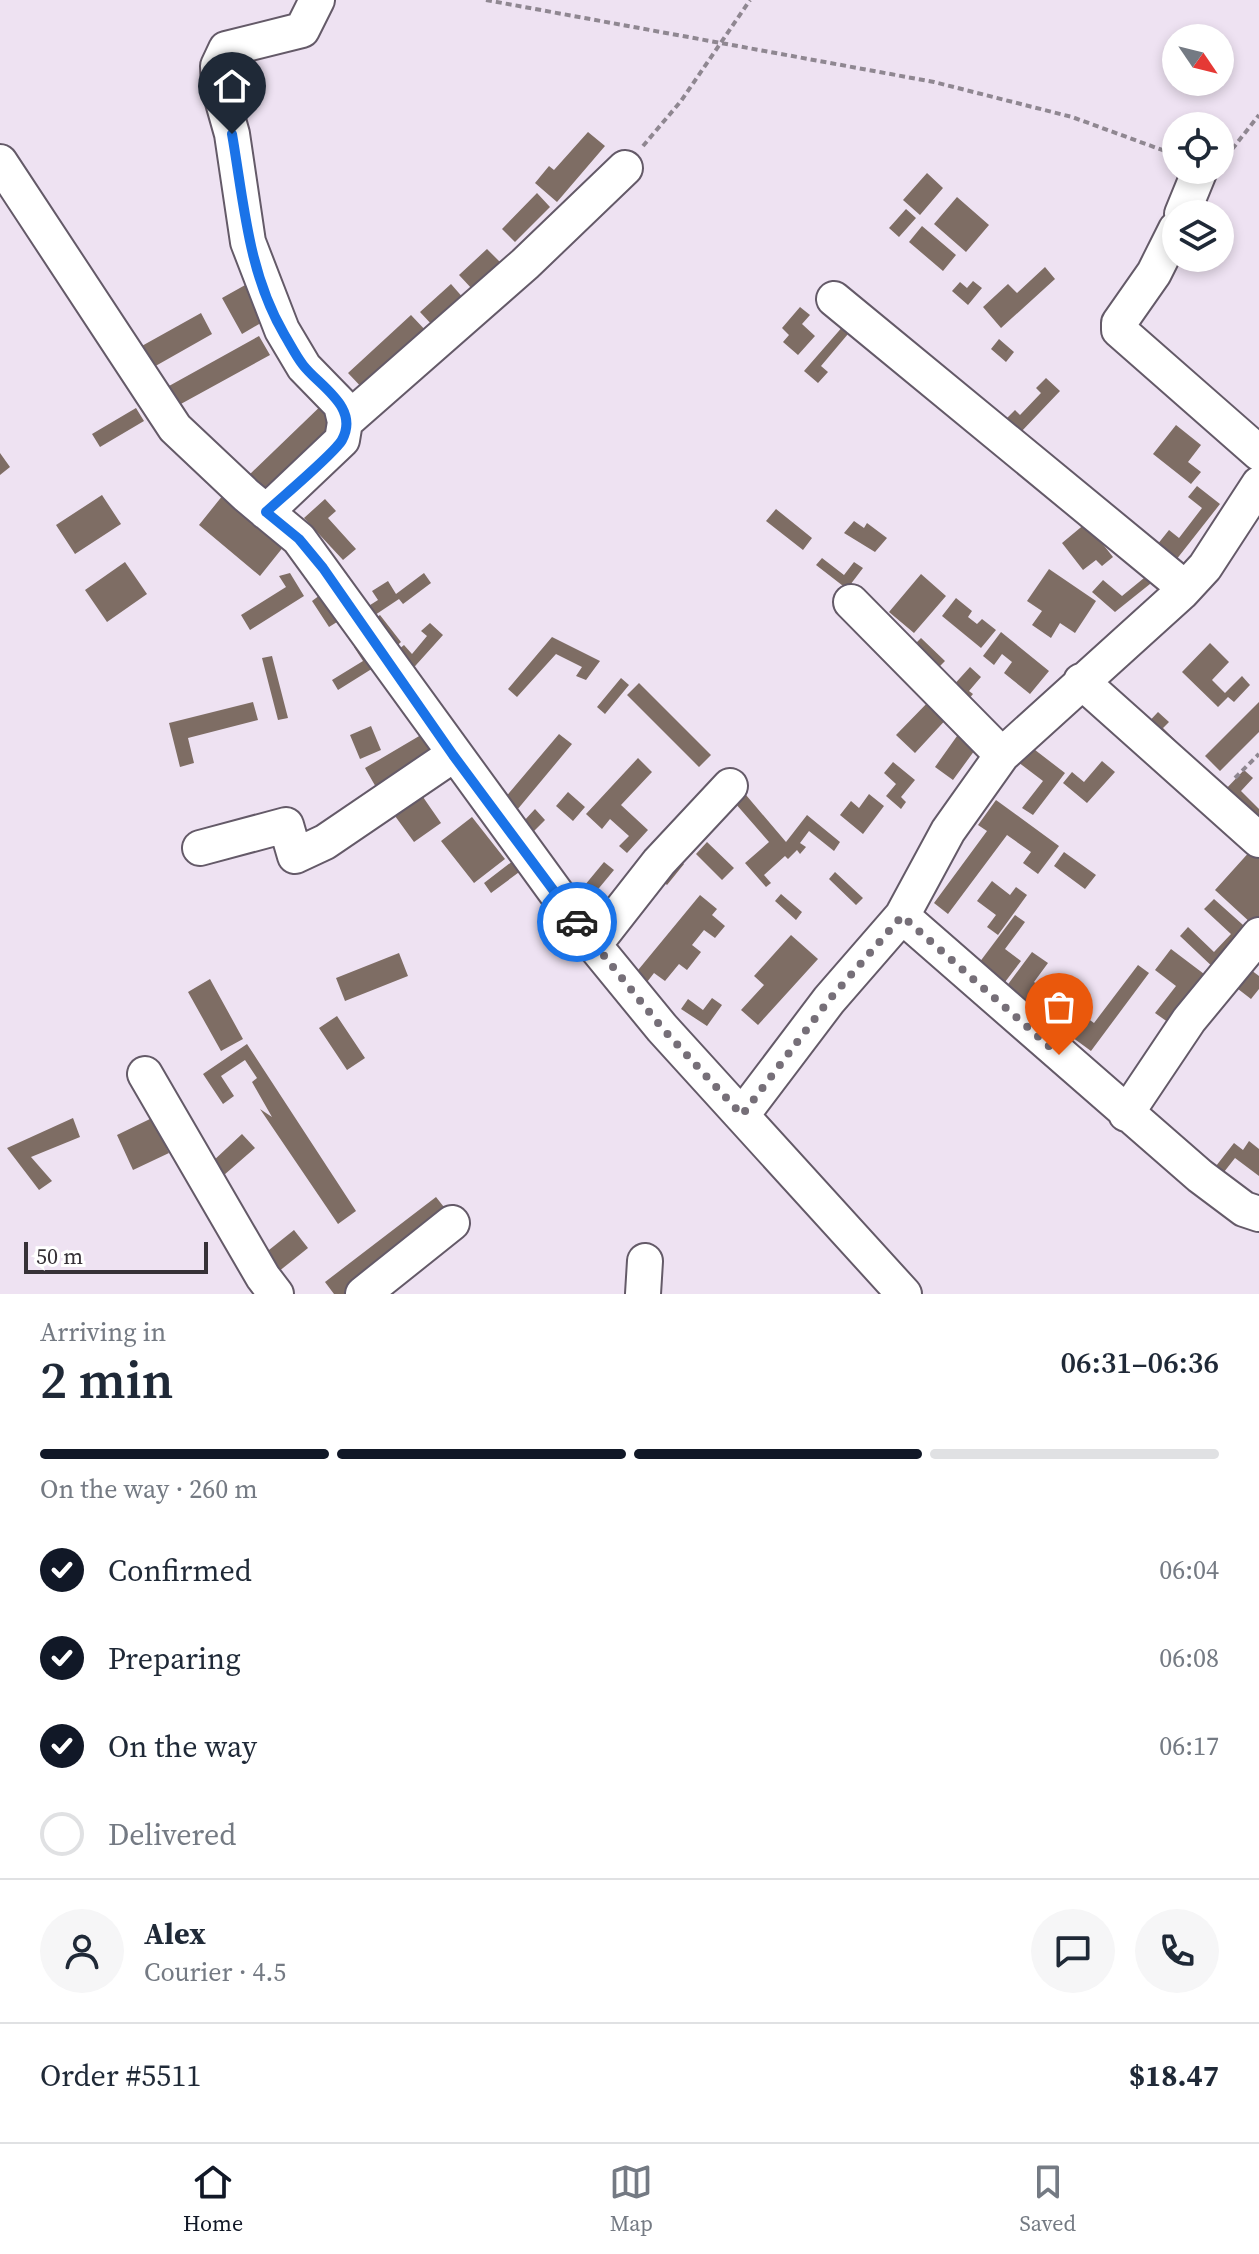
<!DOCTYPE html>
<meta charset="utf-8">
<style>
body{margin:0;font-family:"Source Serif 4",serif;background:#f6f6f7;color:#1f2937;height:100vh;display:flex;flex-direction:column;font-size:30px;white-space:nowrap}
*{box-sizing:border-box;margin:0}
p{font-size:26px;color:#747a83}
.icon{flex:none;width:44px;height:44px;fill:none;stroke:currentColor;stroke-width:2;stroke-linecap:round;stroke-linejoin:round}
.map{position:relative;height:1294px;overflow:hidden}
.sheet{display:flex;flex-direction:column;background:#fff;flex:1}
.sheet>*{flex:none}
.needle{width:52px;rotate:125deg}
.buttons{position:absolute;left:1162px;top:24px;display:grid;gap:16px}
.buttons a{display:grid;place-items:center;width:72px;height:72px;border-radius:50%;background:#fff;box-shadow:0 4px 12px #0003;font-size:40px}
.scale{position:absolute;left:24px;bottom:20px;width:184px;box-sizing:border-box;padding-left:8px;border:4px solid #363137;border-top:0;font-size:22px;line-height:28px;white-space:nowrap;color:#363137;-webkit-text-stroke:6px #fff;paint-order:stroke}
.pin{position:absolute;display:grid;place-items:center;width:68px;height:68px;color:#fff;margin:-82px -34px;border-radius:50% 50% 50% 0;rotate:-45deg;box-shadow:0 0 8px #0007}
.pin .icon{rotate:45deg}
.courier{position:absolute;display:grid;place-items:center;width:80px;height:80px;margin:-40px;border:6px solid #1a73e8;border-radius:50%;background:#fff;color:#222;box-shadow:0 2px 10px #0007}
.summary em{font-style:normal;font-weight:600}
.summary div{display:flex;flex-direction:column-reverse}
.summary{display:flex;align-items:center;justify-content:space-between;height:136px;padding:0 40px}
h1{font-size:52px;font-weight:600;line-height:60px}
.bar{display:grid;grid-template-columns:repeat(4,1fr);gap:12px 8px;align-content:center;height:96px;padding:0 40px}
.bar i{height:10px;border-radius:6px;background:#e0e1e3}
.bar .on{background:#111827}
.bar p{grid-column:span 4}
.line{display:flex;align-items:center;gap:20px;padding:0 40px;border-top:2px solid #e0e1e3}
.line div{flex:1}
.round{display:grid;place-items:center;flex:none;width:84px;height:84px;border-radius:42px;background:#f6f6f7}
ol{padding:0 40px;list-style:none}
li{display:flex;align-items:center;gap:24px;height:88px}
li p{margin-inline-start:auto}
li .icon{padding:8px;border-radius:50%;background:#111827;color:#fff;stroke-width:4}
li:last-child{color:#747a83}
li i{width:44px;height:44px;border:4px solid #e0e1e3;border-radius:50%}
.tab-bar{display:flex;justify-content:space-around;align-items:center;height:112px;border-top:2px solid #e0e1e3;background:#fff;font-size:22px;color:#747a83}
.tab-bar a{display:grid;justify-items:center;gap:4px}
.tab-bar .on{color:#111827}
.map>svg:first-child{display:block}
.building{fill:#7e6d64}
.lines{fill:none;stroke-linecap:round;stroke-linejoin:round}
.minor-casing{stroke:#645a68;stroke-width:38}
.path{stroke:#8f8791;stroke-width:4;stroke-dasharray:6 4;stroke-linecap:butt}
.minor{stroke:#fff;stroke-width:34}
.done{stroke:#766f78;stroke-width:8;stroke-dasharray:0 14.4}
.route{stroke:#1a73e8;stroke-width:10}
</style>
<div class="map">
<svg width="1259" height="1294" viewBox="0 0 1259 1294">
<rect width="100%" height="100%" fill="#eee2f2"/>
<!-- building -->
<path class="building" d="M588,132l17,14 -48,56 -22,-19 14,-17 5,4z
M927,173l16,15 -23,27 -17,-15z
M537,193l13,14 -35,35 -13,-13z
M957,197l32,28 -23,27 -32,-28z
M906,209l10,9 -17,19 -10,-9z
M922,226l34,29 -13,16 -34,-29z
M487,249l15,15 -29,26 -14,-15z
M1045,267l10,12 -54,49 -18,-21 25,-23 9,9z
M973,281l9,7 -14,17 -16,-14 8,-9 7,6z
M247,284l19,36 -24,14 -20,-36z
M451,284l14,16 -31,27 -14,-15z
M800,307l10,8 -8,9 13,12 -17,19 -15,-13 6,-7 -7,-7z
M201,313l11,21 -60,34 -12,-21z
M411,315l17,18 -62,59 -18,-19z
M851,317l17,15 -9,11 -11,-9 -27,32 7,6 -10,11 -14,-12z
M259,336l11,19 -91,50 -10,-19z
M999,339l15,13 -8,10 -15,-13z
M1046,378l14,13 -40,42 -14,-14 9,-9 5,5 21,-22 -5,-5z
M329,398l8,34 -66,65 -22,-22z
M136,408l8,13 -44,26 -8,-13z
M1176,425l25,20 -13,17 13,10 -10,12 -38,-30z
M0,453l10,14 -10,8z
M1197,486l23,18 -44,56 -19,-15 12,-15 10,8 23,-30 -14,-11z
M102,495l19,29 -46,30 -19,-29z
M223,495l61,51 -24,30 -61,-51z
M325,499l11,12 -8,7 28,31 -13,11 -39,-42z
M776,509l36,29 -9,12 -37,-29z
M854,521l10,7 3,-5 20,15 -12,14 -31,-19z
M1086,523l27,34 -11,9 -6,-6 -13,10 -21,-27z
M822,558l22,17 10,-13 9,6 -16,21 -31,-24z
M1124,560l36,16 -45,36 -23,-20 11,-12 19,16 22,-18z
M125,562l22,32 -40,28 -22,-32z
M1049,569l47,32 -21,32 -15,-10 -9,15 -19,-13 10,-14 -15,-10z
M290,573l14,23 -54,34 -9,-15 45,-28 -7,-11z
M424,573l7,10 -28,21 -4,-5 -33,22 -27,-41 7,-5 21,32 11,-7 -6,-9 16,-10 8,13z
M921,574l25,22 -32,37 -25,-21z
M320,595l17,27 -8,5 -17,-26z
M956,598l16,13 -4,6 9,7 5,-5 14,11 -15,18 -39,-32z
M380,615l21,27 -10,9 -21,-29z
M430,623l13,12 -35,39 -14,-21 10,-8 8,9 15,-18 -6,-5z
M1001,632l48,39 -19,23 -26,-21 8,-11 -10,-8 -8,11 -11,-9z
M552,637l48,24 -14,19 -10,-4 6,-9 -26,-13 -39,43 -9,-8z
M921,638l24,23 -11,11 -24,-23z
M363,641l15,24 -40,25 -6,-10 31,-19 -9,-14z
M1210,643l19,19 -17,18 13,13 17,-17 8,9 -16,17 -6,-5 -10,10 -36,-35z
M272,656l16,62 -10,2 -16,-62z
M970,667l11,10 -12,14 4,3 -6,7 -16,-13z
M621,678l8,7 -24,29 -8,-7z
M639,683l72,72 -12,12 -72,-72z
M933,697l18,17 -36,39 -19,-18z
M253,702l5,18 -70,18 6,25 -14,4 -11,-44z
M1259,702v30l-39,39 -15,-15z
M1158,712l11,10 -6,6 49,49 -69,-49z
M371,726l10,24 -21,9 -10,-24z
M962,729l18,14 -27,37 -18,-13z
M426,732l12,21 -61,36 -12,-21z
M559,734l13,10 -55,66 -13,-11z
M1026,743l39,30 -32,42 -11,-7 21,-27 -29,-22z
M638,758l14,14 -31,33 27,25 -21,23 -8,-7 10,-10 -19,-17 -8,10 -16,-15z
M1102,761l13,11 -28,31 -24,-20 9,-11 12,10z
M893,762l22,18 -14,17 5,5 -5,7 -15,-13 10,-12 -12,-11z
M1244,770l9,8 -12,13 18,18v17l-35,-35z
M568,792l17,15 -12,14 -17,-15z
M869,794l15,12 -21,28 -23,-19 11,-14 8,7z
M746,795l40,47 21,-27 33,27 -6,9 -25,-20 -9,12 6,4 -6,7 -3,-4 -9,9 -3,-3 -21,19 7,8 -5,4 -21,-24 24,-21 -34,-39z
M423,797l18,26 -27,19 -19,-26z
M996,800l63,46 -21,28 -15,-11 8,-11 -24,-17 -59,79 -14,-11 53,-72 -9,-6z
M535,809l10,11 -12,12 -10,-10z
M472,817l33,42 -31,24 -33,-42z
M707,842l27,26 -12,12 -26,-26z
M1252,849l7,7v61l-7,7 -37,-34z
M1064,852l32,23 -11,14 -31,-23z
M674,856l10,8 -17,21 -9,-8z
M518,857l8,10 -35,26 -7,-10z
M604,862l10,8 -29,35 -10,-8z
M835,872l28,26 -7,7 -27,-26z
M992,881l18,14 6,-8 11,8 -29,40 -11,-8 9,-12 -19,-14z
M781,894l21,18 -6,8 -21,-19z
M700,895l17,14 -5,6 13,11 -10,12 -11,-8 -12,15 9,7 -14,18 -8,-6 -14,17 -11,-8 -10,13 -10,-11z
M1214,899l38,34 -35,38 -37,-35 8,-9 26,25 17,-18 -27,-25z
M1015,915l10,7 -20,27 16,12 -16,21 -26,-19z
M791,935l27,24 -60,66 -17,-15 23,-25 -10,-9z
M1171,949l37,28 -36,48 -17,-12 21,-27 -21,-16z
M1032,952l16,11 -14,19 28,20 -13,17 -43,-32z
M399,953l9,23 -63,25 -9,-23z
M1138,965l11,8 -58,78 -37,-27 19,-27 9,6 -6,7 18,13z
M1251,970l8,6v13l-8,10 -22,-17z
M210,979l33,60 -22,12 -33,-59z
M712,998l10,7 -15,21 -26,-17 7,-10 15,11z
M337,1016l28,42 -18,12 -28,-42z
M247,1044l109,167 -18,13 -78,-115 12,8 -20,-35 5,-4 -12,-18 -24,16 13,20 -11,8 -20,-30z
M73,1118l7,19 -49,20 21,24 -13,9 -32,-42z
M152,1118l17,35 -36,17 -16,-35z
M242,1134l13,14 -31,27 -12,-13z
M1249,1141l10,8v27l-24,-18 -11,14 -8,-6 18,-23 9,7z
M436,1197l15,19 -101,78h-16l-9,-12z
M294,1230l14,18 -30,24 -14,-18z"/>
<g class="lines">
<!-- minor casing -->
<g class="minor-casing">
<path id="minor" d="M0,162l175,266 71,67 53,44 295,406 68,83 242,266
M1182,214l18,-44
M1176,229l-22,44 -35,50v7l140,123
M834,299l351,289
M345,422l180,-158 100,-96
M266,512l76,-72 3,-18 -4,-17 -37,-38 -22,-37 -34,-88 -16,-108 -13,-46 -1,-22 8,-17 76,-19 15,-30
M851,602l151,153
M1081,681l178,159
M200,848l86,-23 9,31 30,-14 128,-87
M902,916l298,260 44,33 15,5
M594,945l65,-83 71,-76
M145,1074l118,203 13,17
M1126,1114l63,-94 70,-85
M742,1115l87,-115 73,-84 46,-85 54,-76 179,-162 24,-26 54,-83
M363,1294l89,-71
M643,1294l2,-33"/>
</g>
<!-- path -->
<path class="path" d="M486,0l448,82 138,35 104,38
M643,146l38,-45 69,-101
M1226,157l33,-42
M1235,778l24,-24"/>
<!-- minor -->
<use href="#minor" class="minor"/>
</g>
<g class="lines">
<!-- done -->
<path class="done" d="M577,922l85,106 80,87 87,-115 73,-84 157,139"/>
<!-- route -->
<path class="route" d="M232,134c12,69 16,138 52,200 6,10 12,22 19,31 16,21 57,42 39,75 -7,13 -61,58 -76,72l33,27 24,29 130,187 124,167"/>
</g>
</svg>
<div class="buttons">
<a><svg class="needle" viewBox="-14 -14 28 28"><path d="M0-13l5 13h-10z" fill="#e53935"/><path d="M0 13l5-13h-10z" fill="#747a83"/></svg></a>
<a><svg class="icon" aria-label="locate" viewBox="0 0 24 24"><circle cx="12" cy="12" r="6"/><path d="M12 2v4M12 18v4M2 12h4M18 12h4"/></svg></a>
<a><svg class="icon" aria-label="layers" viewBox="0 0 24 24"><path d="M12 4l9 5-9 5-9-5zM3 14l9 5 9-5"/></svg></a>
</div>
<div class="scale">50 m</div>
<div class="pin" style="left:1059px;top:1055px;background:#ea580c"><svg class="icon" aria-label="bag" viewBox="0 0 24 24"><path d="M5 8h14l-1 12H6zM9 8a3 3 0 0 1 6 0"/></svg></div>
<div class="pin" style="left:232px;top:134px;background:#1f2937"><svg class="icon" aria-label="home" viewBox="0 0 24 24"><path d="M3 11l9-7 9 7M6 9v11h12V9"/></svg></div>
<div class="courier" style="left:577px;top:922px"><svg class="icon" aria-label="car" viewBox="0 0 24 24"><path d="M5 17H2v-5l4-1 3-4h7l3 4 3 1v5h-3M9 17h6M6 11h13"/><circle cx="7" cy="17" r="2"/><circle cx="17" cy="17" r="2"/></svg></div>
</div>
<section class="sheet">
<div class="summary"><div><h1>2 min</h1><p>Arriving in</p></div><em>06:31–06:36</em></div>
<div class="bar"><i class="on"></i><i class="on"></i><i class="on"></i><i></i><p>On the way · 260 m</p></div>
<ol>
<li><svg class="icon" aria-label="check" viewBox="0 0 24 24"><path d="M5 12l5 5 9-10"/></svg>Confirmed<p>06:04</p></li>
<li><svg class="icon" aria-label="check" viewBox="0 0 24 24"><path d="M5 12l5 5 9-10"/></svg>Preparing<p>06:08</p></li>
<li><svg class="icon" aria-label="check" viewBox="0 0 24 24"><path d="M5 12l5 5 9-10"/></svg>On the way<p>06:17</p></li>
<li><i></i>Delivered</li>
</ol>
<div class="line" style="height:144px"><a class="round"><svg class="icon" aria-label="person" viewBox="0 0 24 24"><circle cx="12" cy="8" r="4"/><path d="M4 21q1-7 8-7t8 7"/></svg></a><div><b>Alex</b><p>Courier · 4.5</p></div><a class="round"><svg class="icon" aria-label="chat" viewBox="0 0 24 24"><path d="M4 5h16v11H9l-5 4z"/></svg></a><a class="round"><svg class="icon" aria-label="phone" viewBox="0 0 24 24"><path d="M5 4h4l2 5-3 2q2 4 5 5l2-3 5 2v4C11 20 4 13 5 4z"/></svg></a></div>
<div class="line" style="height:104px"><div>Order #5511</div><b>$18.47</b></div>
</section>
<nav class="tab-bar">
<a class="on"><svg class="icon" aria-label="home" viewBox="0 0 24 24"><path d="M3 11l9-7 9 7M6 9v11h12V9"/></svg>Home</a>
<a><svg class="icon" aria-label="map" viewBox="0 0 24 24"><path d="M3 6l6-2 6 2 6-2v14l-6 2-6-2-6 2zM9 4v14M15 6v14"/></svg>Map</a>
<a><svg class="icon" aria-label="saved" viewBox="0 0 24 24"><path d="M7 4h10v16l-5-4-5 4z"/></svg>Saved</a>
</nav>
